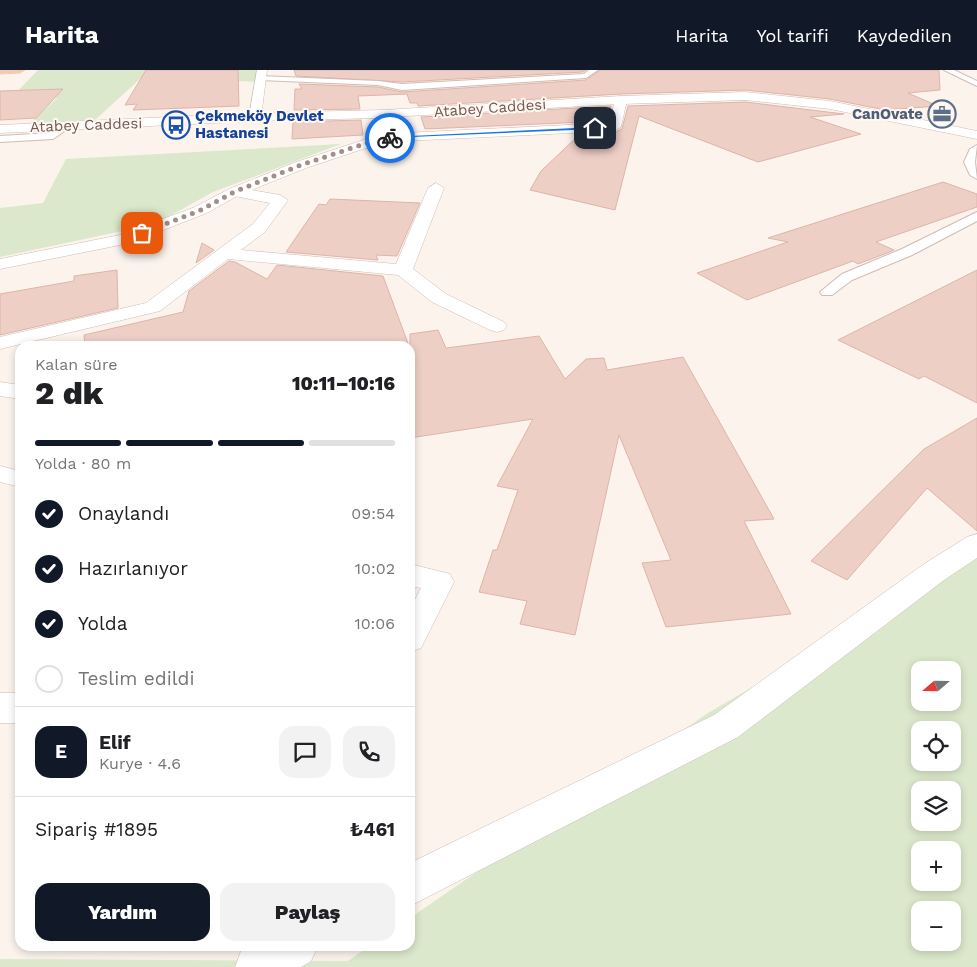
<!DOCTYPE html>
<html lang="tr">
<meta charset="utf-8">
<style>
body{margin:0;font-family:"Work Sans",sans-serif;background:#f2f2f2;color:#202124;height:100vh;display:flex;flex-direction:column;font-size:19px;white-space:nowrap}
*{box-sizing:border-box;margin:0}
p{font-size:16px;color:#757577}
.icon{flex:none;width:28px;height:28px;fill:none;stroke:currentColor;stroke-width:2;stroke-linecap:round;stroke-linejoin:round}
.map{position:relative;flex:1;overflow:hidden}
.sheet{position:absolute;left:15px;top:271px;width:400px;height:610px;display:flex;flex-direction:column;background:#fff;border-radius:15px;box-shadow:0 2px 8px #0003}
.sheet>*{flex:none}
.needle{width:32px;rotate:250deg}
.fabs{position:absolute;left:911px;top:591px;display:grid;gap:10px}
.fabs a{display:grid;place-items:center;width:50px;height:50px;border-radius:10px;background:#fff;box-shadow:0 2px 8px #0003;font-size:25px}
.pin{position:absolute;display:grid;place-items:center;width:42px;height:42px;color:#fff;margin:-21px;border-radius:10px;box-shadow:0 2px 8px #0006}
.courier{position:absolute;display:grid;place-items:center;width:50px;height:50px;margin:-25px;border:4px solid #1a73e8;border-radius:50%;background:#fff;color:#222;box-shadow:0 1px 6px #0007}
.overview em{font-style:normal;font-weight:800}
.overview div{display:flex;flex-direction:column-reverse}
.overview{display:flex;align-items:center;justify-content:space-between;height:85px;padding:0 20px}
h1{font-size:32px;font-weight:800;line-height:38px}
.bar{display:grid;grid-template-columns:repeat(4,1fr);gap:8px 5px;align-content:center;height:60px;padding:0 20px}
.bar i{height:6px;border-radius:4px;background:#e0e0e0}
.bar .current{background:#111827}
.bar p{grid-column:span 4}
.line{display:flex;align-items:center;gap:12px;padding:0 20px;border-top:1px solid #e0e0e0}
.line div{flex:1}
.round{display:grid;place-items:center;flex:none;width:52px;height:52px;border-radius:15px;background:#f2f2f2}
ol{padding:0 20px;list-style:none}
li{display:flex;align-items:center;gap:15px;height:55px}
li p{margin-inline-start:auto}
li .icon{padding:5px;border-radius:50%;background:#111827;color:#fff;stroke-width:4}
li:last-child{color:#757577}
li i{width:28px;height:28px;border:2px solid #e0e0e0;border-radius:50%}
.button{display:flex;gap:10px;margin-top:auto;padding:10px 20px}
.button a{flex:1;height:58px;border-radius:15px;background:#111827;color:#fff;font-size:20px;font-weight:800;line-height:58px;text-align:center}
.button a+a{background:#f2f2f2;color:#202124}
header{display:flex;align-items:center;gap:30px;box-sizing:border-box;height:70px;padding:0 25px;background:#111827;color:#fff}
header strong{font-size:24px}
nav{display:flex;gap:28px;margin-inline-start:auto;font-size:18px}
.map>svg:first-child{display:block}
.green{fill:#dce8cb;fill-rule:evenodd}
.building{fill:#eecfc6;stroke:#dfb4a8}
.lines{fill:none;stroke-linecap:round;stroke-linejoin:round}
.lane-casing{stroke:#cfbcb5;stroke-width:2}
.street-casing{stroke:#cfbcb5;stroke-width:1}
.secondary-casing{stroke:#d2bbb3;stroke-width:1}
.primary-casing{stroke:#d8d0ce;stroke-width:1}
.lane{fill:#fff;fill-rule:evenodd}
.street{fill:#fff;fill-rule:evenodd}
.secondary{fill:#fff;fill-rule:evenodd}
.primary{fill:#f3ccac;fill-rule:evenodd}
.route{fill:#1a73e8}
.done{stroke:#a48e87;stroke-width:5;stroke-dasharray:0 9}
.labels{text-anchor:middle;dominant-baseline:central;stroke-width:4;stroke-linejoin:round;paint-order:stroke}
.far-street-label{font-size:15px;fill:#755751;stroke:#fef8f3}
.far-service-label{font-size:15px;font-weight:bold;fill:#4e5e75;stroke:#fef8f3;text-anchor:end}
.far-transit-label{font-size:15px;font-weight:bold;fill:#164399;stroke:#fef8f3;text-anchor:start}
</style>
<header>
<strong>Harita</strong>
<nav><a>Harita</a><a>Yol tarifi</a><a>Kaydedilen</a></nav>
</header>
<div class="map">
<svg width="977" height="897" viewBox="0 0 977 897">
<rect width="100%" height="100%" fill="#fbf3ec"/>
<!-- green -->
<path class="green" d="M38,0h224l1,12 -122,-4 -46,42 -65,3 27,-25 -47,1z
M341,74l-128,48 -58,32 -155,33v-49l43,-5 23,-44z
M977,486v411h-977v-8l348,2 21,-15h41v-28l298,-205zM920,600h32v32h-32zM920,660h32v32h-32zM920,720h32v32h-32zM920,780h32v32h-32zM920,840h32v32h-32z"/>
<!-- building -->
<path class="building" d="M146,0h92l1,36 -106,4 4,-6 -12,1z
M294,0h292l-3,2 -181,10 -106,-6z
M600,0h339l1,20 -32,3 30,13 -53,4 -55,-11 -85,-9 -124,4 -203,12 -1,-3h-7l-3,-9 -49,2 2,13 -66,1 1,-21h7l-3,-5 79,3 24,5 184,-12z
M63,19l-27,29 -36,2v-29z
M745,32l99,12 -34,3 51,17 -103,28 -119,-46 -24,94 -85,-20 11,-19 39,-37 34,-1 8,-4 6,-23z
M611,36l-3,15 -183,8 -4,-12z
M361,50l2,15 -71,4 1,-17z
M943,112l34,12v13l-101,35 18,8 -7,3 -29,11 -5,-3 -106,39 -50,-27 91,-31 -20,-4z
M330,129l90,4 -23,53 -21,-1 2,5 -92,-8 33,-48 7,1z
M202,173l12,7 -18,13z
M229,191l6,1 32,17 10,-14 106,11 26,70h-324l-1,-11 99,-23 6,-21z
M117,200l1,38 -118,27v-41l74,-13v-5z
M977,200v133l-53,-27 -5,3 -81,-39z
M438,260l8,18 93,-12 26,43 21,-20 18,-1 3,12 76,-13 91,162 -30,2 47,93 -125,13 -24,-64 29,-3 -52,-125 -44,200 -55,-11 7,-23 -48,-9 14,-42h4l21,-60 -21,-4 36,-67 -123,19v-104z
M977,348v113l-50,-43 -80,92 -36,-19 113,-112z"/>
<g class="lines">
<!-- lane casing -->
<g class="lane-casing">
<path id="lane" d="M589,0h9l-12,8 -184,12 -24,-5 -118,-5 -4,-2 4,-2 118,5 24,3 182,-10z
M944,0h10l23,11v5z
M64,54l8,2 -19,13 -53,3v-6l51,-3z
M977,75l-2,17 2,17 -7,-4 -6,-13 6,-13z
M977,142v9l-65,34 -60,25 -20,15h-10l-2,-3 22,-18 60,-25z"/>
</g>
<!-- street casing -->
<g class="street-casing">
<path id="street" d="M257,0h10l-6,47 -6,4 -6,-4z
M621,26l6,4 -6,27 -7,4 -232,11 -7,-4 7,-4 227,-11 6,-23z
M436,113l8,5 -31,81 33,25 58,28 3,4 -3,4 -7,2 -7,-2 -58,-28 -34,-27 -170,-16 -68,52 -160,38v-12l146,-34 107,-79 17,-21 -41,-8 -3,-3 3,-3 5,-2 46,8 8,5 -23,32 -24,18 155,14 32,-76z
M0,312l20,3v14l-20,-3z
M0,396l20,5v16l-20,-5z
M977,464v24l-33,22 -206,157 -328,169v-43l304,-148 210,-151 43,-27z
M410,494l40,10 4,8 -33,66 -11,4v-43l11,-21 -11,-2z
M0,623h20v30h-20z
M251,876h67l-7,15 -10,6h-66l6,-16z"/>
</g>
<!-- secondary casing -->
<g class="secondary-casing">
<path id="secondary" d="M745,22l85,9 147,30v8l-147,-30 -85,-9 -124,4 -231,13 -3,24 -81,27 -67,27 -32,18 -77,30 -130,26v-10l120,-24 75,-28 34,-18 67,-27 80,-26 1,-18 -122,3 -255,12v-8l255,-12 129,-3 237,-14z"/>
</g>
<!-- primary casing -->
<g class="primary-casing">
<path id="primary" d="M0,0h25l-5,3 -20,1z"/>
</g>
<!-- lane -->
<use href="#lane" class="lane"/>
<!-- street -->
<use href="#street" class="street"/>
<!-- secondary -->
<use href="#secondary" class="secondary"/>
<!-- primary -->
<use href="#primary" class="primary"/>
</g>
<!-- route -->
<path class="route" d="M595,57l1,2 -208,9 2,-1z"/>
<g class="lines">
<!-- done -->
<path class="done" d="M142,163l59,-23 33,-18 67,-27 81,-27h8"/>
</g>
<!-- icons -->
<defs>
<g id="office-ring" transform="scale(1.4375)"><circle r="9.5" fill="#fef8f3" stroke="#5c6f8a" stroke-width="1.5"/><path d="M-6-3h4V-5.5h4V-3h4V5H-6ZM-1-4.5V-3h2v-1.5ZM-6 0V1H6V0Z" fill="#5c6f8a"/></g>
<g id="bus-ring" transform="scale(1.4375)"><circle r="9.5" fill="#fef8f3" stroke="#1a4fb4" stroke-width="1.5"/><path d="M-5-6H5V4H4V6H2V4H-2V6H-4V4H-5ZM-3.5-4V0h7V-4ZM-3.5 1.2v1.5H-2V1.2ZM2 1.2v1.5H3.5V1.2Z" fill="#1a4fb4"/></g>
</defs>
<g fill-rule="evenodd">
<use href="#office-ring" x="942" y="44"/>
<use href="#bus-ring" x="176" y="55"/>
</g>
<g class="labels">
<!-- far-street labels -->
<g class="far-street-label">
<text transform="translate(490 38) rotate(-4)">Atabey Caddesi</text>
<text transform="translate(86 55) rotate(-2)">Atabey Caddesi</text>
</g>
<!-- far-service labels -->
<g class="far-service-label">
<text x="923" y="44">CanOvate</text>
</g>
<!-- far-transit labels -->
<g class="far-transit-label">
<text x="195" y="46">Çekmeköy Devlet<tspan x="195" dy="17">Hastanesi</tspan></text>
</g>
</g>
</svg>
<div class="fabs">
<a><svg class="needle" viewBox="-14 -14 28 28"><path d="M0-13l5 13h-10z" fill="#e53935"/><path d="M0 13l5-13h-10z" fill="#757577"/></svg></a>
<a><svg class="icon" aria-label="locate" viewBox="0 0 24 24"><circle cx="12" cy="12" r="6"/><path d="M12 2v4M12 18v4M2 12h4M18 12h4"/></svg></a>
<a><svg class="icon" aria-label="layers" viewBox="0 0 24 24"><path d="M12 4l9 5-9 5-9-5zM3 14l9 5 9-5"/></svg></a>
<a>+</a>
<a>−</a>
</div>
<div class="pin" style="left:142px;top:163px;background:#ea580c"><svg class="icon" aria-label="bag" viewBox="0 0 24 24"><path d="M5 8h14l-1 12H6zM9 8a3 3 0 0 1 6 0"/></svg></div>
<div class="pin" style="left:595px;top:58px;background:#1f2937"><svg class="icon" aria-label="home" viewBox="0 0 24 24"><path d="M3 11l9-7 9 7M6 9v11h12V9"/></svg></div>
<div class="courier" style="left:390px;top:68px"><svg class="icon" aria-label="bike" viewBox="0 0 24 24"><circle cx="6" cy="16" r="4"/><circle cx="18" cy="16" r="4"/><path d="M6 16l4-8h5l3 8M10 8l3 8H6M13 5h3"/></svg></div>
<section class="sheet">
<div class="overview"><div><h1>2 dk</h1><p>Kalan süre</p></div><em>10:11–10:16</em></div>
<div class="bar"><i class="current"></i><i class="current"></i><i class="current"></i><i></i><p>Yolda · 80 m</p></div>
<ol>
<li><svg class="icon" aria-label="check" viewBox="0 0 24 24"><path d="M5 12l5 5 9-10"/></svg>Onaylandı<p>09:54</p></li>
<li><svg class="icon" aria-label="check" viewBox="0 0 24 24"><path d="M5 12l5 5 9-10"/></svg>Hazırlanıyor<p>10:02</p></li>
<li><svg class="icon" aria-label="check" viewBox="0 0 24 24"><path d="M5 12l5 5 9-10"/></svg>Yolda<p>10:06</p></li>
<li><i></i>Teslim edildi</li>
</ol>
<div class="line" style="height:90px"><b class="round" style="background:#111827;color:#fff">E</b><div><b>Elif</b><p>Kurye · 4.6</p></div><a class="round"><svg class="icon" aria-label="chat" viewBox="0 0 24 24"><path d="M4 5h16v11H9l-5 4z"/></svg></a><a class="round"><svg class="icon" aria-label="phone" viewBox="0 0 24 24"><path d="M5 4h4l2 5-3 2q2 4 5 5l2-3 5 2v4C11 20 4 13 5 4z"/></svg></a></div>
<div class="line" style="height:65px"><div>Sipariş #1895</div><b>₺461</b></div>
<div class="button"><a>Yardım</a><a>Paylaş</a></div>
</section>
</div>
